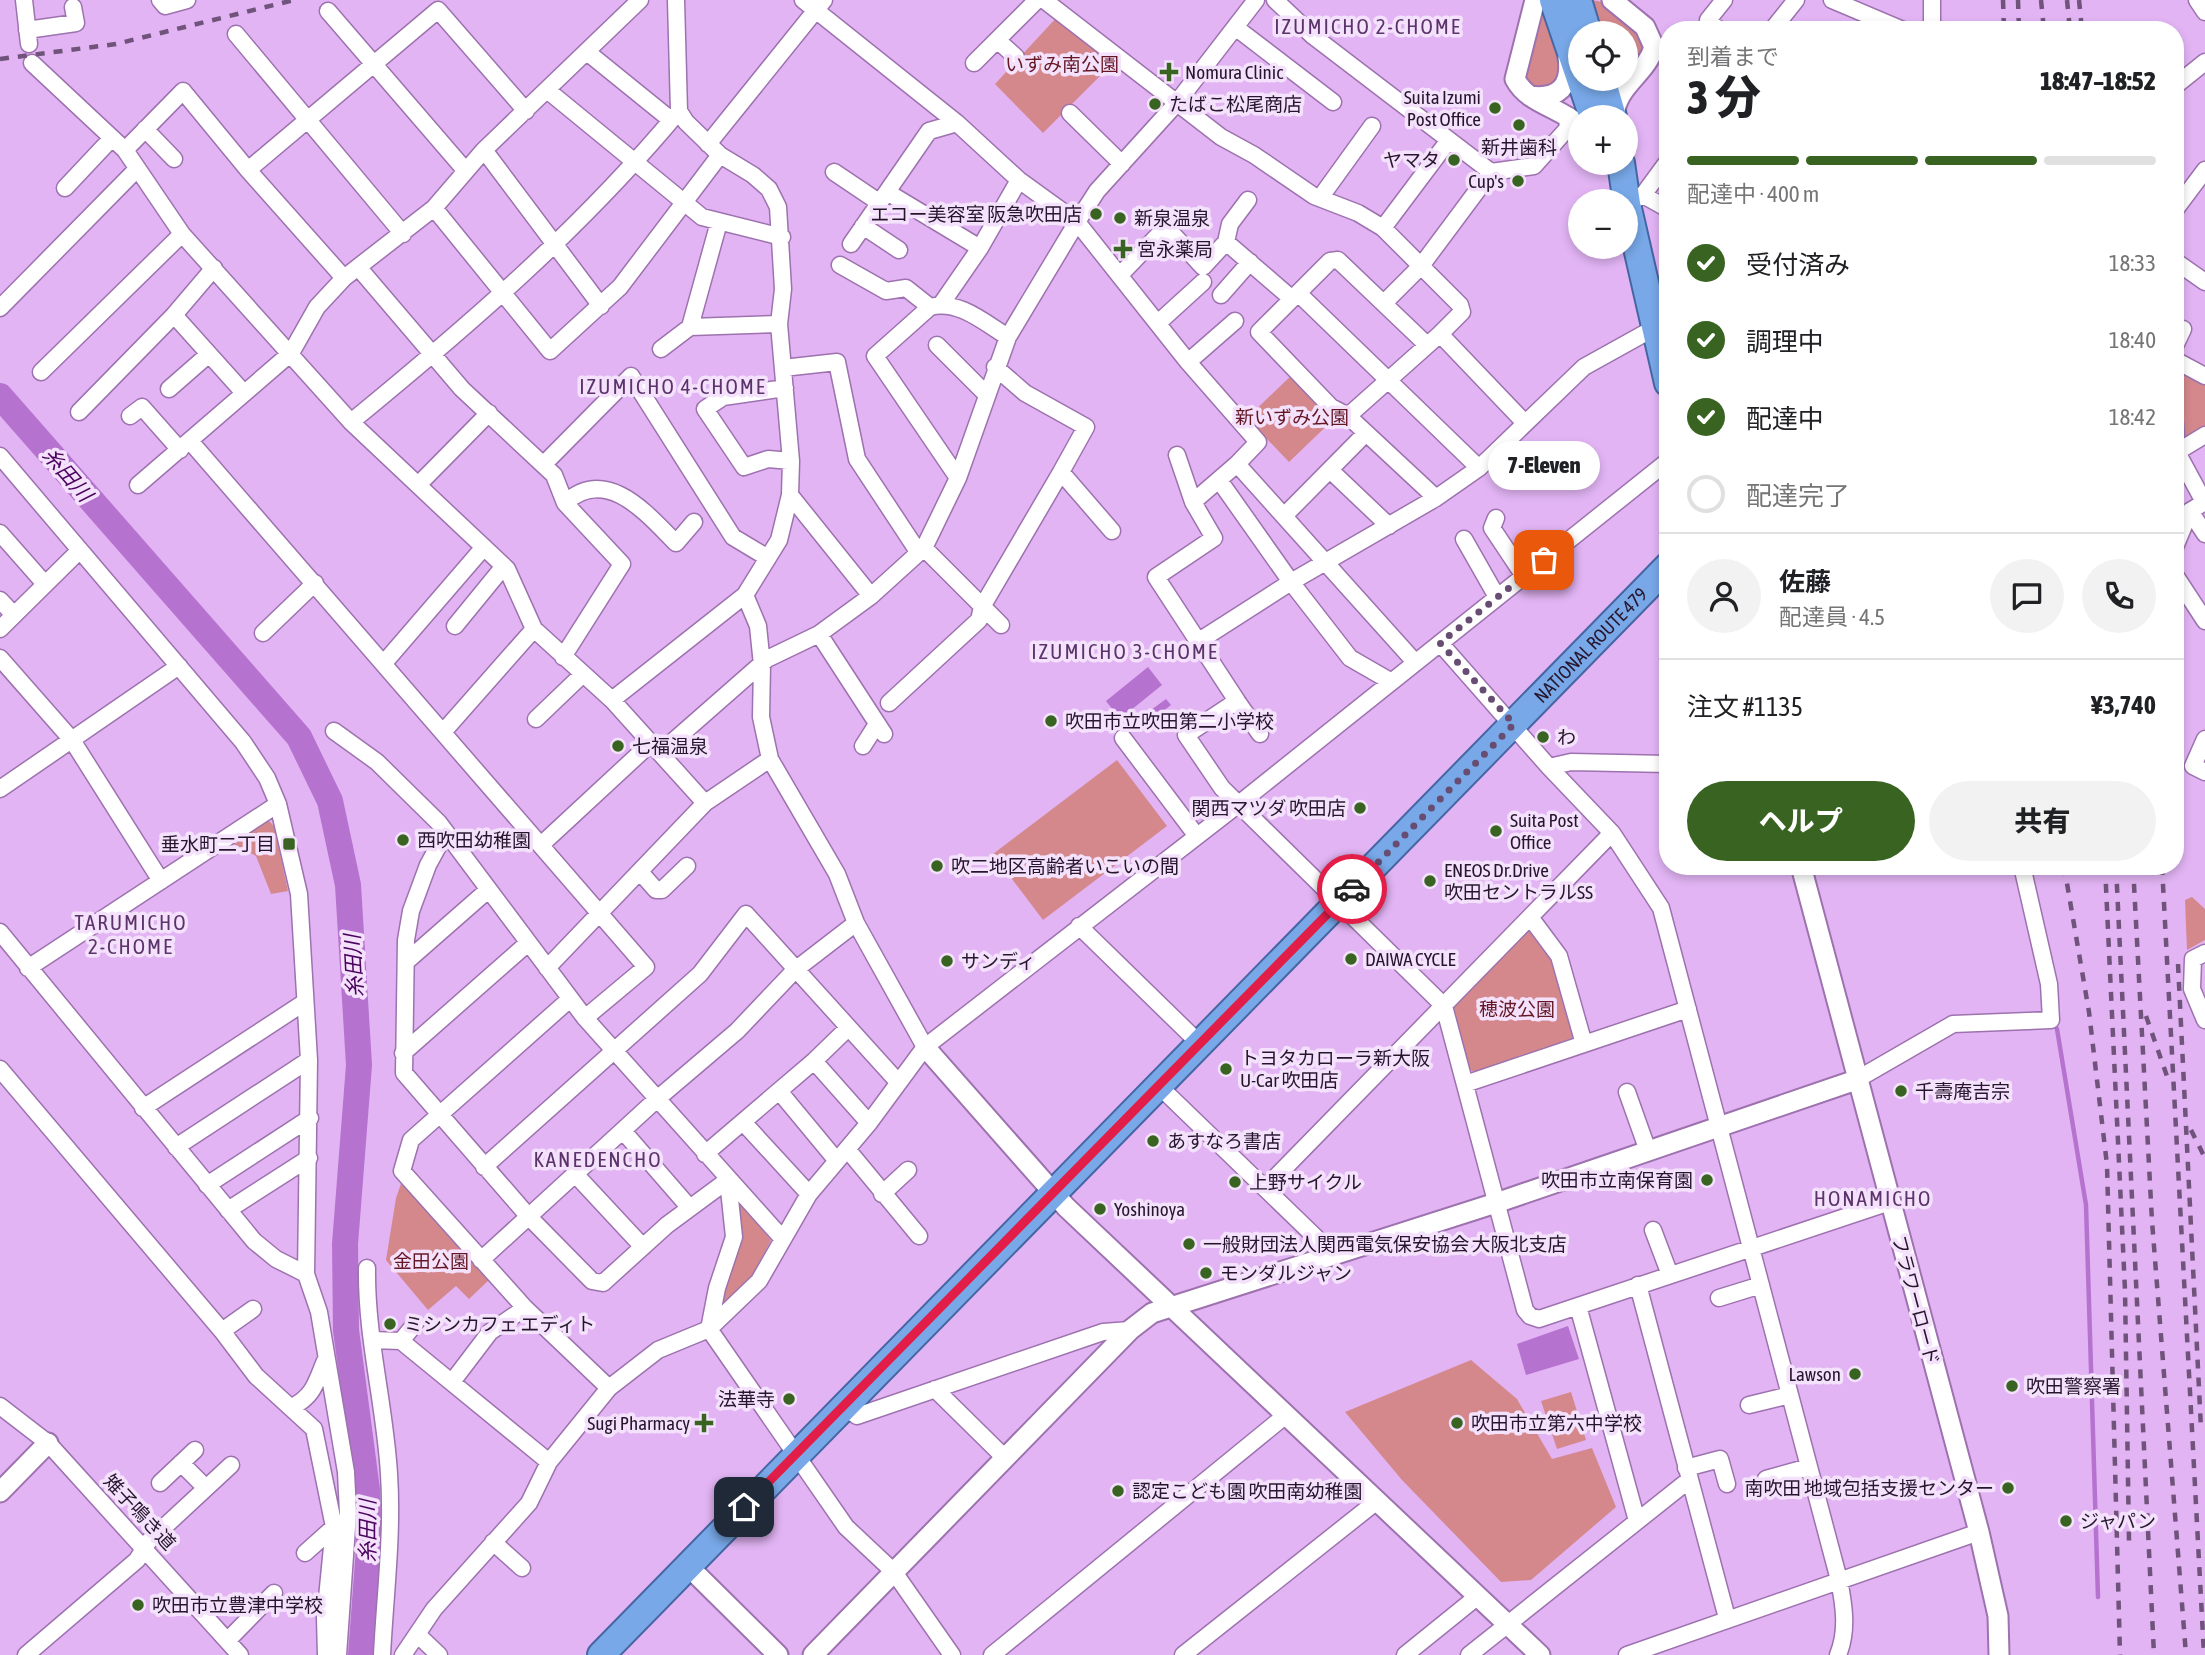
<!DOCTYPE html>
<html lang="ja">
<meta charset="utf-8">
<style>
body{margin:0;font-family:"Asap Condensed","Noto Sans JP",sans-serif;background:#f2f2f2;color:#202124;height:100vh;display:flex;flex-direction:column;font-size:26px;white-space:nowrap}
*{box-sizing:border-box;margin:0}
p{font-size:23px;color:#757577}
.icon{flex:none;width:38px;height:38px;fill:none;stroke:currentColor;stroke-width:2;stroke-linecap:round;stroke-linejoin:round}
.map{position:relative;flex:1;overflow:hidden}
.sheet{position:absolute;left:1659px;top:21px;width:525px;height:854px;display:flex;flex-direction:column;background:#fff;border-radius:28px;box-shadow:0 4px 10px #0003}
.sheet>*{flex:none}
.controls{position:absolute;left:1568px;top:21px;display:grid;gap:14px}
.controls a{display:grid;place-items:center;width:70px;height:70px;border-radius:50%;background:#fff;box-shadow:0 4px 10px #0003;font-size:35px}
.pin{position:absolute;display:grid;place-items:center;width:60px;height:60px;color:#fff;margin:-30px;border-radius:14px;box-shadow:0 4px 10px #0006}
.courier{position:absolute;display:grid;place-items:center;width:70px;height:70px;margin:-35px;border:5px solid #e11d48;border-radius:50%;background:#fff;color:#222;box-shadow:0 2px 9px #0007}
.bubble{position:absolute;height:49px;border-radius:24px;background:#fff;box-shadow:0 4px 10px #0003;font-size:23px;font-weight:800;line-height:49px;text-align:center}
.head em{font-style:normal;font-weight:800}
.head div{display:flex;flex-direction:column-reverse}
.head{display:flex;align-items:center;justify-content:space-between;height:119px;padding:0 28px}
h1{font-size:46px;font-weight:800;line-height:52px}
.bar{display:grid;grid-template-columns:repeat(4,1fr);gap:10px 7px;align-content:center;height:84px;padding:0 28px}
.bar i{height:9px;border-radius:5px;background:#e0e0e0}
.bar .current{background:#386321}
.bar p{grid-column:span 4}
.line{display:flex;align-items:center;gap:18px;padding:0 28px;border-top:2px solid #e0e0e0}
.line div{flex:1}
.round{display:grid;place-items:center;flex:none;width:74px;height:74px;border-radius:37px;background:#f2f2f2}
ol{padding:0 28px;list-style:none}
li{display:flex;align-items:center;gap:21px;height:77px}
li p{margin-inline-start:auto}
li .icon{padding:7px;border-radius:50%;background:#386321;color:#fff;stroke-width:4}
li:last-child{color:#757577}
li i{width:38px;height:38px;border:4px solid #e0e0e0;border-radius:50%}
.action{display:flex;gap:14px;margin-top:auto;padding:14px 28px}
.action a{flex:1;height:80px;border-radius:42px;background:#386321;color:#fff;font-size:28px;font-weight:800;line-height:80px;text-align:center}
.action a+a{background:#f2f2f2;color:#202124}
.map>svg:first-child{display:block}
.green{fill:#d4888c}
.water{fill:#b672cf}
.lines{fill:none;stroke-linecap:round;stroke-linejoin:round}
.stream{stroke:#b672cf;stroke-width:4.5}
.river{stroke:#b672cf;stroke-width:26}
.minor-casing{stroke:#9d72ae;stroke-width:19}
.tertiary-casing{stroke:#9d72ae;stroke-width:23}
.trunk-casing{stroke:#4666a3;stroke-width:30}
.minor{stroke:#fff;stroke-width:16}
.tertiary{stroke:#fff;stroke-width:19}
.trunk{stroke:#78a8e8;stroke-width:26}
.rail{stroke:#6f537a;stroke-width:4.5;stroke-dasharray:9 9;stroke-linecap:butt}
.done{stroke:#684d72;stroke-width:7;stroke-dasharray:0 12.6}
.route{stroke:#e11d48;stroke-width:9}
.poi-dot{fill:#386321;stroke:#f4e1fb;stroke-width:2.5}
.labels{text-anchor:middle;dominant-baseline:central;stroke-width:7;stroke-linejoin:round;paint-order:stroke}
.park-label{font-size:19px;fill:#651824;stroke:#f4e1fb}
.poi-label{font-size:19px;fill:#26152c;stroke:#f4e1fb;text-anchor:start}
.street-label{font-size:19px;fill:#26152c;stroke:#f4e1fb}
.neighbourhood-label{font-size:21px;letter-spacing:2px;fill:#5b336a;stroke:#f4e1fb}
.water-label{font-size:21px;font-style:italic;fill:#4a035e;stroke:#f4e1fb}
</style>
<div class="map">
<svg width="2205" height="1655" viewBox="0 0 2205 1655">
<rect width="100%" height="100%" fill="#e2b4f4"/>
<!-- green -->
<path class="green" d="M1541,0l23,67 -10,21 -23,-1 -7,-11z
M1587,0c29,0 47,23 59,47 -4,10 -8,16 -20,16v-30h-28z
M1058,16l57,45 -72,72 -48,-49z
M2180,370l25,13v43l-19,11 -5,-4 -4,-61z
M1296,371l42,44 -49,47 -42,-44z
M1117,760l50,66 -124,94 -50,-66z
M267,819l7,7 14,65 -17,3 -15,-38 -26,-14z
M2192,897l13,12v31l-18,10 -2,-50z
M1525,931h10l19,27 22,77 -6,7 -95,30 -7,-3 -16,-60z
M403,1178l88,100 -22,21 -13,-13 -28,24 -42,-50 10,-62z
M736,1200l35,40 -18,35 -35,33z
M1471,1360l46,39 35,60 40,-11 24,59 -85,73 -30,2 -99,-102 -57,-68z
M1571,1392l15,48 -29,9 -16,-48z"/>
<!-- water -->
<path class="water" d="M1148,667l14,18 -42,34 -14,-18z
M1166,699l5,6 -26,20 -5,-7z
M1568,1326l11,33 -53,16 -9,-31z"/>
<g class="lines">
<!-- stream -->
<path class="stream" d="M2057,1029l29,176 12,392"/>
<!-- river -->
<path class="river" d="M0,396l299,341 31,64 18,84 11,180 -14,179 1,86 21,160 2,58 -8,107"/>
<!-- minor casing -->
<g class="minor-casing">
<path id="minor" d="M24,0l5,44
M160,0l5,6 22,-6
M803,0l154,123 62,57 58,42 111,140 70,80 -21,22 -44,38
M1044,0l177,137 33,18 60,41 44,17 25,15 77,77 2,7 -22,22 85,89
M1275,0l38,36 178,136
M1832,0l71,30
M1932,0v30
M2197,0l8,12
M328,11l137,159
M1235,27l98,75
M27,30l49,-7 -3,-16
M1719,30l-11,-10 16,-20
M1772,30l24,-30
M236,34l167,200
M997,40l19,17
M587,52l84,68
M32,63l93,87 57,84 169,188 156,147 27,60 78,71 93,103
M974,63l63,-63
M2175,86l30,-24
M547,90l155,127 80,20
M1070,113l52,51
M145,129l29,30
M708,144l116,-144
M125,150l58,-59 65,79 96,108
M484,150l117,156
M248,170l190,-160 88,101
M834,172l46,31
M65,188l47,-50
M887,192l93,56 39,-68
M1643,195l25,14
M1320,198l52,-72
M1627,204l16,-9 25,-34
M434,208l116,143 70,-64 100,-132
M2175,210l30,-40
M863,226l36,24
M1383,228l66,-88
M1226,242l4,-18 18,-24
M851,244l78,-113 28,-8
M2175,261l30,21
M840,265l46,26 20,-3 24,19 -55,49 83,122
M358,267l104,122 92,86 11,28 57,61 -59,93
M1121,274l45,-47 37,40 23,-25 65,56
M1299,294l180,174
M1221,295l29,-33
M1385,302l36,-36 70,-94 43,-6 33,-37 2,-13
M942,303l38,-55
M930,307c28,-8 55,16 78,30
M0,308l137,-139
M174,315l70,78
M1158,323l45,-41
M690,327l89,-3
M1426,344l-88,-84 -8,1 -71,71 72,75 17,9 92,-82
M937,345l49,49
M2175,346l8,-17
M661,349l29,-22 29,-105
M2175,360l30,16
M1188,362l47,-41
M995,367l30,26 61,34 -25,45 51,59
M783,368l54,-6 20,97 58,88 9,1 77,77
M41,372l141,-138
M785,388l-62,9 -18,12 39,58 24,-8 23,2
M169,389l40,-35
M79,412l95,-97 40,-47
M130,416l12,-9 38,43
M1348,416l88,82
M351,422c117,-96 231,-194 328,-311
M2175,424l2,28
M190,441l456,526 -61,51
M1177,455l16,47 21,36 -58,39 81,124 -51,34 36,53 222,218 81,304 5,6 9,3 351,-117
M0,456l243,286 24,36 11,26 21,90 10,166 -3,214 13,38 27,160 2,41 -10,142
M544,464l87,-88 102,161 35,21
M1237,464l177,197
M1330,470l59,56
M1219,480l72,102 59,76 40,23
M419,484l70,-71
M138,485l153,-132 26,-46 27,-29 90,-70 50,-58 156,-150
M790,495l81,101
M2204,502l-27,-50 28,-17
M565,503c42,-38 82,11 111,40l18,-21
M2190,511l15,23
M1284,516l82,-83
M1496,518l-4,10 32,48
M0,533l45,51
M1464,539l33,58
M2175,547l15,-36 15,-9
M2175,575l30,46
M745,595l13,31 4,39 -1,52 9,42 67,115 19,49 69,124
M0,600l14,15
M455,626l49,-60
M0,629l80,-79
M263,633l52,-50
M819,634l65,100
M1199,641l92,-59 145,-84 43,-30 105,-101 72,-40
M1440,643l109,124 63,66 49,75 178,672c5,25 9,51 -1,75
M0,658l72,82 89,141
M384,663l100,-116
M612,700l133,-105 34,-55 11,-45 1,-34 -12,-137 4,-35 -5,-82 -9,-18 -16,-14 -33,-20 -34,-33 -7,-11 -3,-111
M1237,701l23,33
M889,703l90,-83 3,-13 79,-135
M536,719l46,-44
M334,731l43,31 62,61 146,195 197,220
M444,731l90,-102
M1123,738l73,97
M2205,739l-12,27 12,6
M863,746l14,-22
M661,752l106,-93 52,-25 52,-38 53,-48 34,-70 50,-141 69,-115 20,-31 78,-86 81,-105
M1549,767l22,-5 97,2
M0,789l179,-123
M446,832l-18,33 -17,46 -5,29 -2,133 125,144 63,64 11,2 64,-58 61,-45 6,57 -17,51 -8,41 137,198 48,45 58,83
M542,844l109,-101
M641,873l15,17h6l25,-24
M1530,917l29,39 25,88
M1079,926l121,118
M0,932l254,309 22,18 30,15
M2205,953l-12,6 -1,30 13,31
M407,961l81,-71
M28,968l250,-164
M547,968l158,-165 65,-44
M570,999l-159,141 -9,31 123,137 84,80
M403,1053l125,-110
M814,1061l55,62
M0,1069l222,262 34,45 58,53 20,98 -9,91 1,37
M1856,1080l97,-56 98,-4 -2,-36 -27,-118
M1465,1084l223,-75
M1159,1086l175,169
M779,1091l58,70
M1627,1092l21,59
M143,1108l162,-106
M743,1122l66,72
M623,1131l66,76
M176,1147l133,-87
M847,1149l72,87
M705,1154l109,-93 34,-33
M484,1167l216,-193 46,-60 152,168
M576,1175l67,72
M207,1185l103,-67
M1266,1187l346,-354
M882,1194l26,-24
M228,1210l81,-52
M1653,1230l17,45
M481,1260l176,-161 80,-68 58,-61 61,-47
M367,1268c-1,70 18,137 22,206 4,60 -4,121 -7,181
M1638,1285l89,333
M1719,1298l42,-13
M1578,1306l59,215
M222,1331l31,-22
M372,1340l29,1 148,121
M401,1341l14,-17
M452,1382l38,-50 35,-24
M935,1389l70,69
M1749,1405l41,-10
M0,1406l48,37 192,212
M843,1406l14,10 246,-84 27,-2
M292,1407c22,-11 24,-25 33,-46
M181,1463l25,25
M1686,1468l34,-9 7,25
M1766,1479l43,-12
M160,1483l35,-33
M493,1542l29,26
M305,1553l29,-26
M417,1634l22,21
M228,1640l46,-47
M26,1655l111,-95 11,-18 83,-77
M403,1655l31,-46 95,-106 20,-41 60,-74 49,-38 51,-21 50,-48 50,-87 60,-71 56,-76 315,-244 428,-342
M992,1655l294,-240
M1183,1655l194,-154
M1405,1655l73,-59
M1469,1655l220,-175
M1627,1655l352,-123"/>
</g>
<!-- tertiary casing -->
<g class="tertiary-casing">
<path id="tertiary" d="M1535,0l-20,79c13,25 45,28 65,47
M1612,0l33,27 9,20c-8,28 -38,38 -40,70
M1530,96c28,4 42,-10 38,-38
M1801,866l178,666 19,84 1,39
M925,1047l141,160 474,448
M0,1492l48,-49
M688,1566l90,89
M813,1655l317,-325 22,-17 347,-111 357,-122"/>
</g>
<!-- trunk casing -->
<g class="trunk-casing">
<g id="trunk">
<path d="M1553,0l40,117"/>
<path d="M1578,0l10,33"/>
<path d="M1602,79l11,38"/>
<path d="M1621,163l6,41 41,179"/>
<path id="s1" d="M601,1655l1067,-1089"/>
</g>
</g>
<!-- minor -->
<use href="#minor" class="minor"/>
<!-- tertiary -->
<use href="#tertiary" class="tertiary"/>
<!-- trunk -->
<use href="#trunk" class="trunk"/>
<!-- rail -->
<path class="rail" d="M2003,0l1,30
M2018,0l1,30
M2041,0l3,30
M2067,0l3,30
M2079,0l3,30
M0,59l116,-15 178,-44
M2064,866l25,146 18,153 13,490
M2105,866l20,424 4,251
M2116,866l38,789
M2133,866l19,355 34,434
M2162,866l42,789
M2178,964l23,465
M2146,1016l22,63
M2191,1130l14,28"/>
</g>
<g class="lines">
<!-- done -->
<path class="done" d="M1352,889l162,-165 -74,-81 104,-83"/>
<!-- route -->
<path class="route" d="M744,1507l608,-618"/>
</g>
<!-- markers -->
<g class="poi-dot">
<path d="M1165.5 61.5h7v7h7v7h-7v7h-7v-7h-7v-7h7z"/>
<circle cx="1155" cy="104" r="7"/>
<circle cx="1495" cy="108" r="7"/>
<circle cx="1519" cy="125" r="7"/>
<circle cx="1454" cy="160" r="7"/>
<circle cx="1518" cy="181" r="7"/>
<circle cx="1096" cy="214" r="7"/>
<circle cx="1120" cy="218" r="7"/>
<path d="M1119.5 238.5h7v7h7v7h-7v7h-7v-7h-7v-7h7z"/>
<circle cx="1051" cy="721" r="7"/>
<circle cx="1543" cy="737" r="7"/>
<circle cx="618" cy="746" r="7"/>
<circle cx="1360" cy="808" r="7"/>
<circle cx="1496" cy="831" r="7"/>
<circle cx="403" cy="840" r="7"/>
<rect x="282" y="837" width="14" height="14" rx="3.5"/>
<circle cx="937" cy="866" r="7"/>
<circle cx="1430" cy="881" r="7"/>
<circle cx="1351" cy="959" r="7"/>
<circle cx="947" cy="961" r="7"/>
<circle cx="1226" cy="1069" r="7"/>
<circle cx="1901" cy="1091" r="7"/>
<circle cx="1153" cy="1141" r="7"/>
<circle cx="1707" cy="1180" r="7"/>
<circle cx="1235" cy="1182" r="7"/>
<circle cx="1100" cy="1209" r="7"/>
<circle cx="1189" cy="1244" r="7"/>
<circle cx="1206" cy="1273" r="7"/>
<circle cx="390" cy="1324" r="7"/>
<circle cx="1855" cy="1374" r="7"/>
<circle cx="2012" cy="1386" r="7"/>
<circle cx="789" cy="1399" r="7"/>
<path d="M700.5 1412.5h7v7h7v7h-7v7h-7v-7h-7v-7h7z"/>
<circle cx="1457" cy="1423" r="7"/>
<circle cx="2008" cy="1488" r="7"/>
<circle cx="1118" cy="1491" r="7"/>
<circle cx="2066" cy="1521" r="7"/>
<circle cx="138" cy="1605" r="7"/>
</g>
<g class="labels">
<!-- park labels -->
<g class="park-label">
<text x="1062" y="64">いずみ南公園</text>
<text x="1292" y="417">新いずみ公園</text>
<text x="1517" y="1009">穂波公園</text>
<text x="431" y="1261">金田公園</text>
</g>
<!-- poi labels -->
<g class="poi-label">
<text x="1185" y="72">Nomura Clinic</text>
<text x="1481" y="97" text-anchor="end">Suita Izumi<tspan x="1481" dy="22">Post Office</tspan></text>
<text x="1169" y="104">たばこ松尾商店</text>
<text x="1519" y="147" text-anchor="middle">新井歯科</text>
<text x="1440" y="160" text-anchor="end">ヤマタ</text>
<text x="1504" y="181" text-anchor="end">Cup's</text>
<text x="1082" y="214" text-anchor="end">エコー美容室 阪急吹田店</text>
<text x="1134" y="218">新泉温泉</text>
<text x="1137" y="249">宮永薬局</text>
<text x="1065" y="721">吹田市立吹田第二小学校</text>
<text x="1557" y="737">わ</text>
<text x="632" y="746">七福温泉</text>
<text x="1346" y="808" text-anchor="end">関西マツダ 吹田店</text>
<text x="1510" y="820">Suita Post<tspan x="1510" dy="22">Office</tspan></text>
<text x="417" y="840">西吹田幼稚園</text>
<text x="275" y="844" text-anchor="end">垂水町二丁目</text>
<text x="951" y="866">吹二地区高齢者いこいの間</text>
<text x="1444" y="870">ENEOS Dr.Drive<tspan x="1444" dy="22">吹田セントラルSS</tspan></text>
<text x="1365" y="959">DAIWA CYCLE</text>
<text x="961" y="961">サンディ</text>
<text x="1240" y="1058">トヨタカローラ新大阪<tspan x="1240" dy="22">U-Car 吹田店</tspan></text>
<text x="1915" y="1091">千壽庵吉宗</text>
<text x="1167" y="1141">あすなろ書店</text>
<text x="1693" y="1180" text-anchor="end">吹田市立南保育園</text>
<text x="1249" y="1182">上野サイクル</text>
<text x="1114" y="1209">Yoshinoya</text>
<text x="1203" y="1244">一般財団法人関西電気保安協会 大阪北支店</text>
<text x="1220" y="1273">モンダルジャン</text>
<text x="404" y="1324">ミシンカフェ エディト</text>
<text x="1841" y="1374" text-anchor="end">Lawson</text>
<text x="2026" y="1386">吹田警察署</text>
<text x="775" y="1399" text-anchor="end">法華寺</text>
<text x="690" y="1423" text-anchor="end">Sugi Pharmacy</text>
<text x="1471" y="1423">吹田市立第六中学校</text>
<text x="1994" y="1488" text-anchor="end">南吹田 地域包括支援センター</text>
<text x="1132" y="1491">認定こども園 吹田南幼稚園</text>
<text x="2080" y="1521">ジャパン</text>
<text x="152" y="1605">吹田市立豊津中学校</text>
</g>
<!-- street labels -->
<g class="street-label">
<text stroke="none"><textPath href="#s1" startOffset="1414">NATIONAL ROUTE 479</textPath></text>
<text transform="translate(1916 1300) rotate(75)">フラワーロード</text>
<text transform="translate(140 1512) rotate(47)">雉子鳴き道</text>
</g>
<!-- neighbourhood labels -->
<g class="neighbourhood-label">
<text x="1368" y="26">IZUMICHO 2-CHOME</text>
<text x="673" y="386">IZUMICHO 4-CHOME</text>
<text x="1125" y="651">IZUMICHO 3-CHOME</text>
<text x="131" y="922">TARUMICHO<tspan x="131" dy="24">2-CHOME</tspan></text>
<text x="598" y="1159">KANEDENCHO</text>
<text x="1873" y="1198">HONAMICHO</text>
</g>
<!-- water labels -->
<g class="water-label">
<text transform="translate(68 474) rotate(49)">糸田川</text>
<text transform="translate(353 966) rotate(-93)">糸田川</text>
<text transform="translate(367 1531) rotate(-90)">糸田川</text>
</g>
</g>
</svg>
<div class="controls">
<a><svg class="icon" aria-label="locate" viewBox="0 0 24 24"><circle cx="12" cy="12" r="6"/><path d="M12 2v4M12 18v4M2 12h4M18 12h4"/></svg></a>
<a>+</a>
<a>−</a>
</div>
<div class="pin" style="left:1544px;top:560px;background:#ea580c"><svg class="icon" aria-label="bag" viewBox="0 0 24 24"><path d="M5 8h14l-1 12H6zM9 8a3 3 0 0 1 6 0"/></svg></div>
<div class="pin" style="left:744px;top:1507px;background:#1f2937"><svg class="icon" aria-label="home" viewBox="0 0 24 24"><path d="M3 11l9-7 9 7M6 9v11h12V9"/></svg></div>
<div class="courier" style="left:1352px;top:889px"><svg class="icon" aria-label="car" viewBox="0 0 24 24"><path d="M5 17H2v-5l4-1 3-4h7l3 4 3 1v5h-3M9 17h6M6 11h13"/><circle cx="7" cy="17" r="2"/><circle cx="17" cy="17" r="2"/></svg></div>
<div class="bubble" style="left:1488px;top:441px;width:112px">7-Eleven</div>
<section class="sheet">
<div class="head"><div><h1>3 分</h1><p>到着まで</p></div><em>18:47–18:52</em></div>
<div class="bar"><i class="current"></i><i class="current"></i><i class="current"></i><i></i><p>配達中 · 400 m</p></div>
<ol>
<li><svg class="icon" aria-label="check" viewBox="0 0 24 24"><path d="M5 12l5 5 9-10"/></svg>受付済み<p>18:33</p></li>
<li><svg class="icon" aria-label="check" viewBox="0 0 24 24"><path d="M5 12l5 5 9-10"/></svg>調理中<p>18:40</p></li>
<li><svg class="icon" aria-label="check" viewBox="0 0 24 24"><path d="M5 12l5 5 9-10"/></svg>配達中<p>18:42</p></li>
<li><i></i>配達完了</li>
</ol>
<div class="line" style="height:126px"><a class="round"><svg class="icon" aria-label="person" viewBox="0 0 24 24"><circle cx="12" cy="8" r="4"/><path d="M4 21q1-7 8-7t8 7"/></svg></a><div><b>佐藤</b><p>配達員 · 4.5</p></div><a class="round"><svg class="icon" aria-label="chat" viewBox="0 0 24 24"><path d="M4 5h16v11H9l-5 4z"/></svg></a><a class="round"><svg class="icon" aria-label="phone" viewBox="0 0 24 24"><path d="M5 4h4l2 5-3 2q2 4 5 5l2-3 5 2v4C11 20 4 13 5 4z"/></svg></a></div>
<div class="line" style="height:91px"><div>注文 #1135</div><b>¥3,740</b></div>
<div class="action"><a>ヘルプ</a><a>共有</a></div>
</section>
</div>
